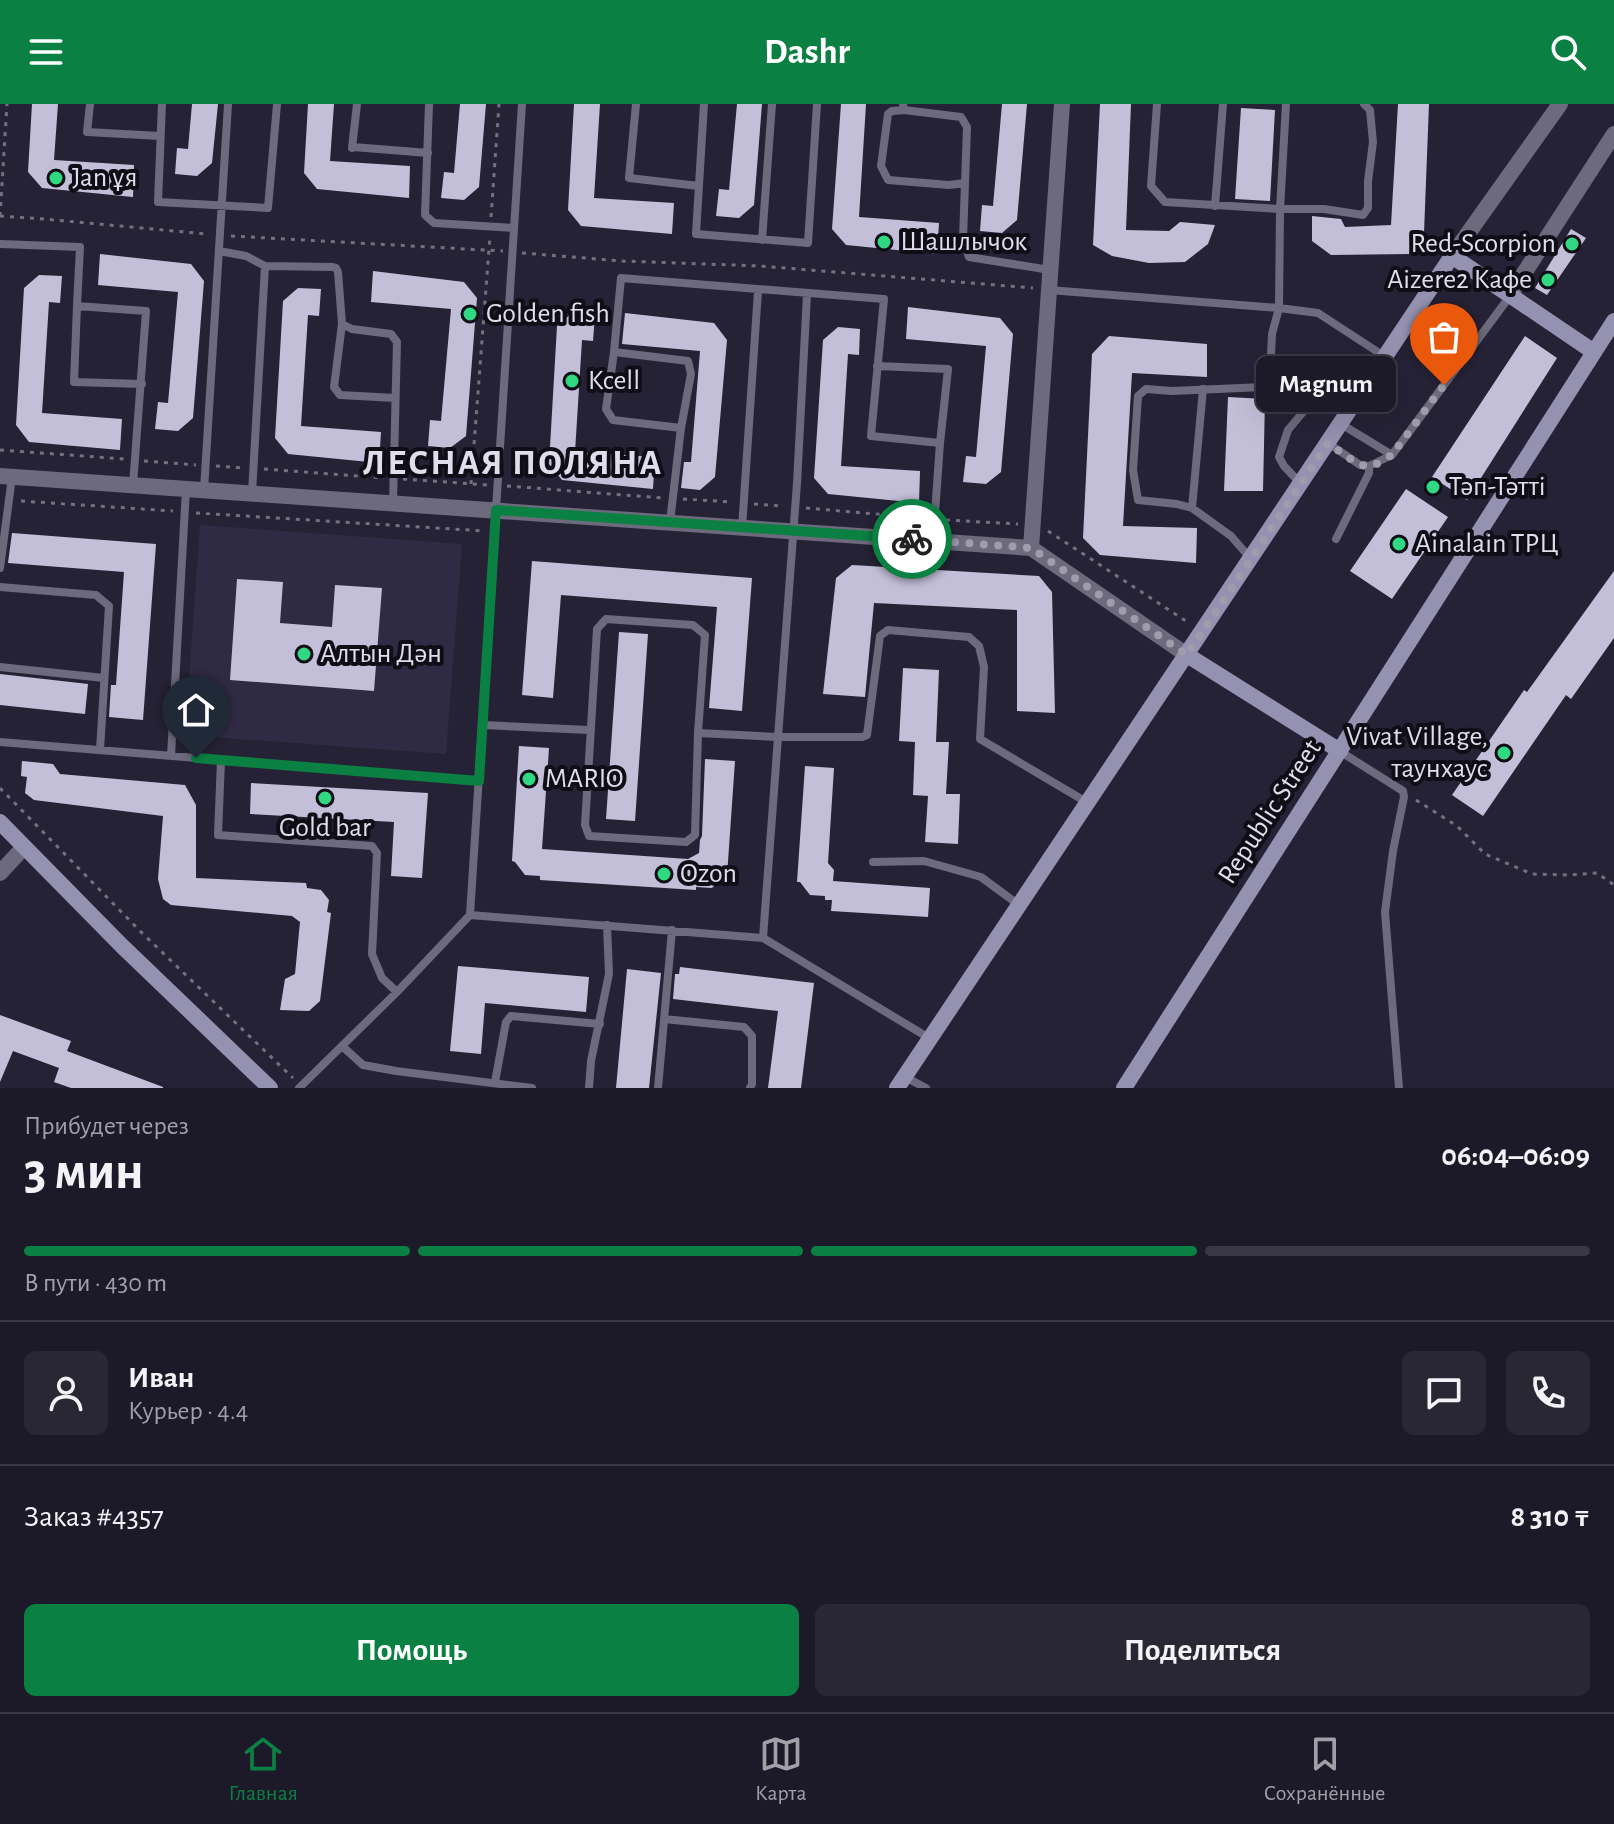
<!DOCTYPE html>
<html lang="ru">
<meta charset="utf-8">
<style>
body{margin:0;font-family:"Alegreya Sans",sans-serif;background:#292734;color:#f1f3f6;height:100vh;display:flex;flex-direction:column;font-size:30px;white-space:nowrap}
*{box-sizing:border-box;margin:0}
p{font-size:26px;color:#a0a1a8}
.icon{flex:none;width:44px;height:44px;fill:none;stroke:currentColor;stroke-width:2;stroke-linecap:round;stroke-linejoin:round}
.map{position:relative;height:984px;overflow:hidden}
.details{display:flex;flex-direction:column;background:#1c1a28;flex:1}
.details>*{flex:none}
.pin{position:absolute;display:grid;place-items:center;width:68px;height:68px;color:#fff;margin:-82px -34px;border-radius:50% 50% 50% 0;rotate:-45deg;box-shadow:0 0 8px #0007}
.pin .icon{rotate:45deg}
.courier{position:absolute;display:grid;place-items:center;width:80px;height:80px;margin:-40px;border:6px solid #0b8043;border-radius:50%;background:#fff;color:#222;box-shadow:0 2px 10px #0007}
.bubble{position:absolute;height:56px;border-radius:12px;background:#1c1a28;box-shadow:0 8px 32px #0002,0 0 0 2px #3a3845;font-size:26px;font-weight:600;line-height:56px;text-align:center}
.overview em{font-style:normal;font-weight:600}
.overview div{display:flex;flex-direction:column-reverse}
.overview{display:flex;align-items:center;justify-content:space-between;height:136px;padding:0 24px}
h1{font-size:52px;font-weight:600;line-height:60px}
.bar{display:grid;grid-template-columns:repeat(4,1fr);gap:12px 8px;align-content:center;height:96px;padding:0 24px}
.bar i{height:10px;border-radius:6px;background:#3a3845}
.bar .selected{background:#0b8043}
.bar p{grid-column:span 4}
.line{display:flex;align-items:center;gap:20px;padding:0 24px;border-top:2px solid #3a3845}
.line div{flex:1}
.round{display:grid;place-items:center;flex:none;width:84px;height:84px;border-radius:12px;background:#292734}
.cta{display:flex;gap:16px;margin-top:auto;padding:16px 24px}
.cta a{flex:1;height:92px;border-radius:12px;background:#0b8043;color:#fff;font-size:32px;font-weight:600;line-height:92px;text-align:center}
.cta a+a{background:#292734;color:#f1f3f6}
header{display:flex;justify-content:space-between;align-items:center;height:104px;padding:0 24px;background:#0b8043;color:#fff;font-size:36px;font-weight:600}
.tabs{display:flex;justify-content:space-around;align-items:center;height:112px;border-top:2px solid #3a3845;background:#1c1a28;font-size:22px;color:#a0a1a8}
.tabs a{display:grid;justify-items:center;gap:4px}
.tabs .selected{color:#0b8043}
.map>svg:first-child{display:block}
.built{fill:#302b44}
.building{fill:#c3bfd9}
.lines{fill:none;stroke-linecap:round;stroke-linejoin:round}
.path{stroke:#737082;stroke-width:3;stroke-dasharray:4 6;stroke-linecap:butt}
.lane{stroke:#6d6a7e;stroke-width:8}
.street{stroke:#6d6a7e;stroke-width:16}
.secondary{stroke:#9591b0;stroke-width:16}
.done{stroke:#9f9cac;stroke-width:8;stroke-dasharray:0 14.4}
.route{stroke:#0b8043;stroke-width:10}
.poi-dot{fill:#30d882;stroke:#0f0d16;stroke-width:3}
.labels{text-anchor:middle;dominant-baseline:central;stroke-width:8;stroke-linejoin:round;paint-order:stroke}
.poi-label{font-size:28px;fill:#e0deec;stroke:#0f0d16;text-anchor:start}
.street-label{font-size:28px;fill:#e0deec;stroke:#0f0d16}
.district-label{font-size:36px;font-weight:bold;letter-spacing:2px;fill:#e0deec;stroke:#0f0d16}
</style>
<header><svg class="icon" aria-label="menu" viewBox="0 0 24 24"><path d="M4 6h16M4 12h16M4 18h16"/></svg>Dashr<svg class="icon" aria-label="search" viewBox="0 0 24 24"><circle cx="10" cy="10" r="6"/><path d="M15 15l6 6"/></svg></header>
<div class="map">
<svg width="1614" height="984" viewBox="0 0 1614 984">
<rect width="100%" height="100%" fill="#262236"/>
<!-- built -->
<path class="built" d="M200,421l262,19 -16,210 -261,-19z"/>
<!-- building -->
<path class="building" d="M32,0h26l-4,56 80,5 -1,32 -91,-9 -14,-16z
M192,0h26l-6,59 -15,13 -22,-2 2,-26 11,1z
M308,0h26l-4,57 80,5 -1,32 -92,-9 -13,-16z
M460,0h26l-7,83 -15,13 -23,-2 3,-26 10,1z
M574,0h26l-6,94 80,5 -2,31 -91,-8 -13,-16z
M737,0h25l-8,101 -15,13 -23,-2 3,-27 10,1z
M841,0h25l-7,113 80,6 -2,31 -91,-9 -14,-16z
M1002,0h25l-10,116 -15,13 -22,-2 2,-26 11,1z
M1100,0h31l-5,126 43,1 11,-9 35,3 -7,19 -23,18 -36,1 -37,-7 -19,-11z
M1398,0h31l-5,129 -15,21 -78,1 -19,-14v-25l29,3 4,8 46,-2z
M1241,4l34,2 -5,91 -35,-2z
M1571,125l15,9 -39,57 -12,-7z
M100,150l91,10 13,17 -11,137 -15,13 -23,-2 3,-27 10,1 10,-111 -80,-7z
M373,167l91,11 13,16 -11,138 -16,12 -22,-2 2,-26 11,1 10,-112 -80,-7z
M39,171l23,1 -2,27 -11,-1 -7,111 80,6 -2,31 -91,-8 -13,-17 8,-137z
M298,184l23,1 -2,27 -11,-1 -7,111 80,6 -2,31 -91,-9 -13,-16 8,-137z
M908,203l92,11 13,16 -12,138 -15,12 -23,-2 3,-26 10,1 10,-111 -80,-7z
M572,209l23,2 -2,26 -11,-1 -7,112 80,5 -2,32 -91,-9 -13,-16 8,-138z
M625,209l89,10 13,17 -12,137 -15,13 -19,-2 3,-26h7l9,-111 -78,-7z
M838,223l22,2 -1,26 -11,-1 -7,112 79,5 -1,32 -91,-9 -14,-16 9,-138z
M1109,232l98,8v33l-75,-4 -9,153 74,2 -1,35 -96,-8 -17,-17 9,-184z
M1525,232l32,22 -90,142 -35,-23z
M1228,293l37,2 -2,92h-39z
M1406,385l42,28 -56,82 -42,-28z
M12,429l144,11 -13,176 -34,-3 2,-32h5l8,-113 -116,-9z
M532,457l220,17 -10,133 -33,-3 8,-101 -156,-12 -8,103 -31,-3z
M852,461l187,11 13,16 3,121 -38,-2v-101l-143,-7 -9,94 -42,-3 13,-116z
M1614,467v67l-43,61 -5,-4 -83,121 -31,-21 72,-105 3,2z
M237,475l46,3 -3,41 52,4 3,-42 47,3 -8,103 -144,-11z
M619,528l29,2 -13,187 -29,-2z
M903,564l36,2 -3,72h13l-3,52h14l-2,50 -33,-2 3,-46 -15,-1 2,-53 -16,-1z
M0,570l88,10 -3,30 -85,-9z
M519,642l30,2 -7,101 146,10 11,-6 1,-13 2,-4 3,-77 30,2 -8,115h-4l-11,12 -16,-1v3l-156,-10v-4l-15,-1 -10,-13 -3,-1z
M22,657l31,3 7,10 125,11 11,20v73l110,5 1,5 14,2 8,10 -2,12 4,1 -11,88 -11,10 -29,-1 5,-31 10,-5 5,-52 -8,-6 -121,-11 -8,-6 -5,-20 5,-63 -129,-16 -9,-7 2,-16 -6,-1z
M805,662l29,2 -6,95 6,7 -1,11 97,7 -2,29 -97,-6 1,-11h-7v-4l-15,-1 -10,-13h-3z
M251,679l177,10 -6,85 -31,-2 3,-54 -144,-8z
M458,862l131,11 -3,35 -101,-9 -4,51 -31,-3z
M680,863l134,16 -13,105h-33l10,-77 -105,-12 2,-25h4z
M627,865l34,4 -12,115h-33z
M0,911l71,26 -4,10 96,36v1h-92l-17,-6 5,-14 -46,-17 -13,31z"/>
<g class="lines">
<!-- path -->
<path class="path" d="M0,112l44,3 163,15
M0,112l7,-112
M491,113l8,-113
M231,132l272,15
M522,149l100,8 138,5 273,22
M0,346l124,9
M144,357l52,4
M216,362l28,2
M264,365l120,9
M403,375l85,6
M471,380l19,-248
M507,382l156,12
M683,395l48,3
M21,397l152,10
M754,400l29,2
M806,404l116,10
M196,409l288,18
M946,416l72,4
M1048,427l141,92
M0,684l139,142 154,148
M1416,696l41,26 28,28 47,20 36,1 29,-2 17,12"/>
<!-- lane -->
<path class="lane" d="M90,0l-3,28 73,4
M162,0l-4,98 110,6 9,-104
M357,0l-5,44 1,-1 75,6
M429,0l-4,111 9,8 80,5
M636,0l-7,74 70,8
M704,0l-8,130 112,9 9,-139
M903,0l1,6 57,7 6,10 -4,112 6,18 81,13
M1157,0l-6,82 14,16 115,7h44l39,6 5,-7v-27l5,-39 -3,-32 -6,-6
M904,6l-12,1 -4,3 -7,52 7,14 61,5 16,-2
M1215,102l8,-102
M762,136l10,-136
M0,140l80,3 -3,59 69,5 -13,174
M219,147l27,5 19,10
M1049,186l230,18 1,-99 6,-105
M807,191l-10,188 -34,455 166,100
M77,202l-3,76 68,2
M342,220l-8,63 6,8 55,3
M614,248l-8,57 7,11 68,8
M1341,320l51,31
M1328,339l32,22 9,1 23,-11 118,-159
M1300,379l-16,-17 -5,-9 9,-27 57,-68
M204,386l24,-386
M252,389l13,-227 68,1 3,1 2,4 4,52 10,5 39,5 6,8 -4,161
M1192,404l11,-119
M670,418l11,-94 10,-54 -3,-13 -74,-9 7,-74 263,21 -13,137 69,7 8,-74 -71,-3
M742,424l16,-237
M1336,435l33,-66v-7
M933,437l7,-98
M1251,455l-20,-23 -39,-28 -15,-4 -39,-4 -5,-30 5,-74 8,-7 26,2 91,-4 7,-10 2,-43 7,-26 39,5 66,43
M0,464l12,-91
M0,483l96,8 13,11 -9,144
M606,515l87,6 12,10 -7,98 -3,102 -9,7 -97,-6 -4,-11 12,-196z
M0,563l104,11
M482,621l107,5
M698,629l79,4h85l5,-2 13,-99 8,-6 81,7 10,9 5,21 -4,72 108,64
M0,638l479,39
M1341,648l62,39 1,6 -11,54 -8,61 14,176
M171,652l15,-267
M221,656l-3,75 154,11 5,7 -5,101 10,24 15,14
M873,758l51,-1 57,16 38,28
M470,811l52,-811
M664,915l80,8 8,9v48l-2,4
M342,942l21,19 33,6 136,17
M905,973l21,11
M495,978l11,-60 5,-6 89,8
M299,984l98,-96 73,-77 293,23
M589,984l2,-27 18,-87 -2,-49
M658,984l14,-158"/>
<!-- street -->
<path class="street" d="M1452,152l108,-152
M1510,191l104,-161
M0,372l1031,72 156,107
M1031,444l31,-444
M0,769l24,-26"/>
<!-- secondary -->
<path class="secondary" d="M1187,551l153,96
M0,718l122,124 148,142
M897,984l555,-832 142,96
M1124,984l490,-767"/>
</g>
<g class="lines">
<!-- done -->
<path class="done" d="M912,435l119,9 156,107 141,-212c9,6 30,24 40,23 8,0 17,-7 24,-11l52,-70"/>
<!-- route -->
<path class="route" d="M196,654l283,23 17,-271 416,29"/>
</g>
<!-- markers -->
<g class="poi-dot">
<circle cx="56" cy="74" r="8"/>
<circle cx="884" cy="138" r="8"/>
<circle cx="1572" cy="140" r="8"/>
<circle cx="1548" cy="176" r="8"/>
<circle cx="470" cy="210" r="8"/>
<circle cx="572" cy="277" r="8"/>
<circle cx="1433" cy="383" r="8"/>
<circle cx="1399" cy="440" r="8"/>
<circle cx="304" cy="550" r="8"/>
<circle cx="1504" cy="649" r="8"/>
<circle cx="529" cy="675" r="8"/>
<circle cx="325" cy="694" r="8"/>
<circle cx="664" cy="770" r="8"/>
</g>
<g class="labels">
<!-- poi labels -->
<g class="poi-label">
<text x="72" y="74">Jan ұя</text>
<text x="900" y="138">Шашлычок</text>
<text x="1556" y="140" text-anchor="end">Red-Scorpion</text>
<text x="1532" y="176" text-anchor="end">Aizere2 Кафе</text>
<text x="486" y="210">Golden fish</text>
<text x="588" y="277">Kcell</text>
<text x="1449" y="383">Тәп-Тәтті</text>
<text x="1415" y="440">Ainalain ТРЦ</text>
<text x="320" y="550">Алтын Дән</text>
<text x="1488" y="633" text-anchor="end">Vivat Village,<tspan x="1488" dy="32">таунхаус</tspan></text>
<text x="545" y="675">MARIO</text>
<text x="325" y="724" text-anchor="middle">Gold bar</text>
<text x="680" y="770">Ozon</text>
</g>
<!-- street labels -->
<g class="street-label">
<text transform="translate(1270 708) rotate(-57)">Republic Street</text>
</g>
<!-- district labels -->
<g class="district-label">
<text x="513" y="359">ЛЕСНАЯ ПОЛЯНА</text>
</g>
</g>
</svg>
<div class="pin" style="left:1444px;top:281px;background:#ea580c"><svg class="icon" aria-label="bag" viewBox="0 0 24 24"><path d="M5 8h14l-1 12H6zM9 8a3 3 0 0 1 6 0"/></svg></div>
<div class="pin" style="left:196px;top:654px;background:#1f2937"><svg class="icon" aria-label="home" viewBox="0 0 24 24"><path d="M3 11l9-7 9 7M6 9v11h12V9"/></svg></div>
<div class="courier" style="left:912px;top:435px"><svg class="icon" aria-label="bike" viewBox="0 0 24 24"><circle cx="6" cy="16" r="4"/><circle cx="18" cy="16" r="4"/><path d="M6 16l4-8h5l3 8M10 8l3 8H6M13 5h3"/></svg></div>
<div class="bubble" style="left:1256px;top:252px;width:140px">Magnum</div>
</div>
<section class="details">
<div class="overview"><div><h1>3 мин</h1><p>Прибудет через</p></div><em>06:04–06:09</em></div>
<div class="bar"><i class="selected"></i><i class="selected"></i><i class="selected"></i><i></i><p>В пути · 430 m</p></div>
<div class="line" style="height:144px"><a class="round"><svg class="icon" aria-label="person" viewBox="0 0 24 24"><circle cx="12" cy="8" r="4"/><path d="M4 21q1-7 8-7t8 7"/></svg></a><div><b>Иван</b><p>Курьер · 4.4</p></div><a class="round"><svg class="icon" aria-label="chat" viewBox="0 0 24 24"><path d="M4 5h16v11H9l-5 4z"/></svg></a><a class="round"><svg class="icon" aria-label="phone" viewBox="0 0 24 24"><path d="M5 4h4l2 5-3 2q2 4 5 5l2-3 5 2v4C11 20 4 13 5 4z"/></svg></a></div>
<div class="line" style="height:104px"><div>Заказ #4357</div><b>8 310 ₸</b></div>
<div class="cta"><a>Помощь</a><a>Поделиться</a></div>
</section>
<nav class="tabs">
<a class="selected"><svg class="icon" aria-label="home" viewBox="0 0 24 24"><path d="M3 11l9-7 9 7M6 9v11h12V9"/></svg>Главная</a>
<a><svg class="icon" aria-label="map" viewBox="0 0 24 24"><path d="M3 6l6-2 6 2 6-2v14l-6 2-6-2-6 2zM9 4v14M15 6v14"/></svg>Карта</a>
<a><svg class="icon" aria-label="saved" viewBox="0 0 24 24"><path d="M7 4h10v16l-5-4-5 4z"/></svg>Сохранённые</a>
</nav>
